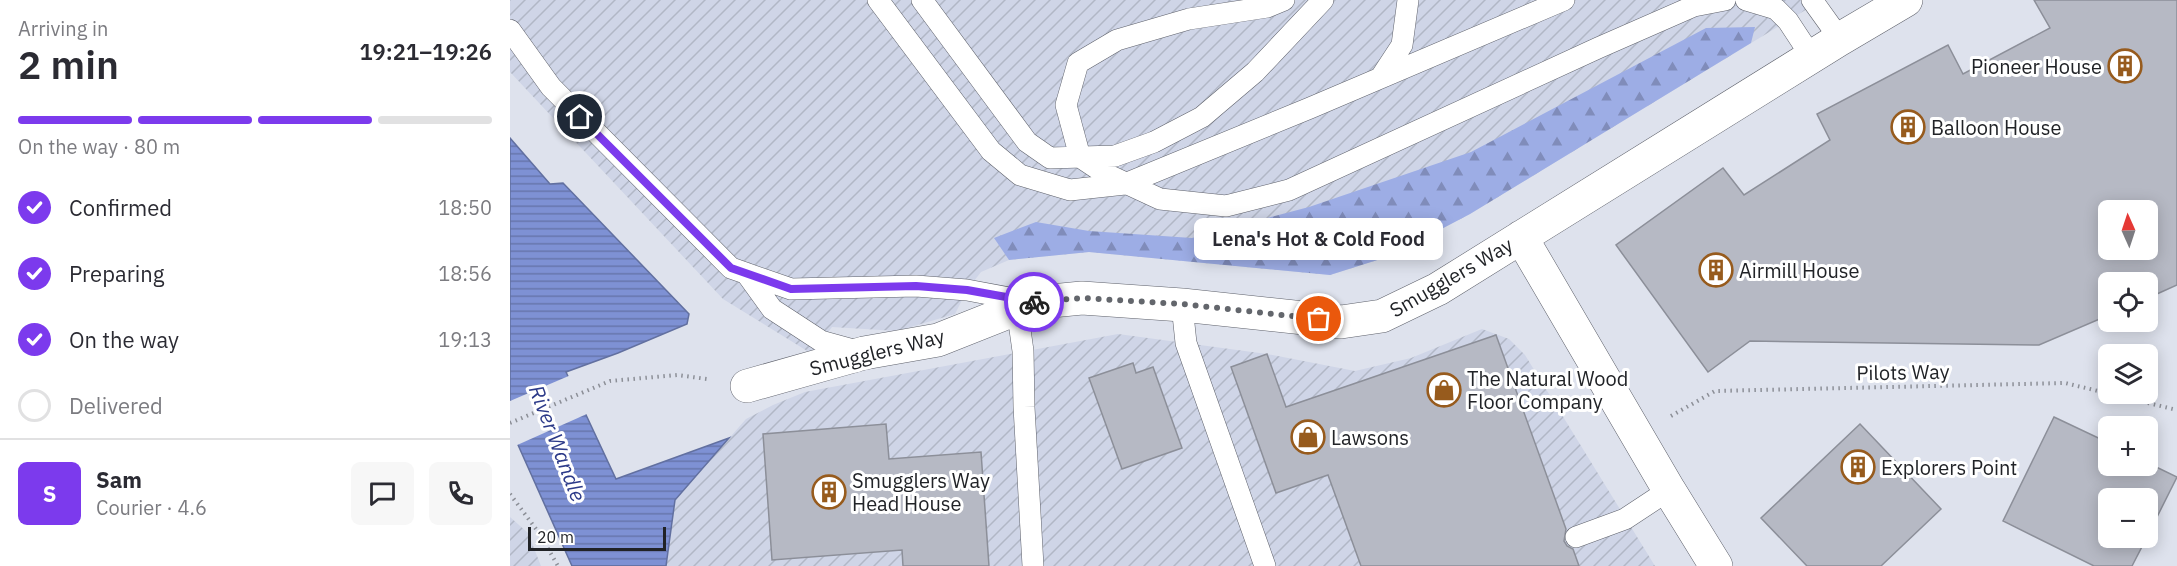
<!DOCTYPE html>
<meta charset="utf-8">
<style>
body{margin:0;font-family:"IBM Plex Sans",sans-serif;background:#f7f7f7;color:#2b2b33;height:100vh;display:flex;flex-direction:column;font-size:22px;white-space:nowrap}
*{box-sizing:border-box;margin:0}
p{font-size:20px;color:#7c7c81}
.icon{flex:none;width:33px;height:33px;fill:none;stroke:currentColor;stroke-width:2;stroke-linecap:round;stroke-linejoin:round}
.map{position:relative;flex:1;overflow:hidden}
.sheet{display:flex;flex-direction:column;background:#fff;width:510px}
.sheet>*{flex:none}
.needle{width:39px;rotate:357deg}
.fabs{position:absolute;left:1588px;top:200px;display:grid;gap:12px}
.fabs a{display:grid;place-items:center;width:60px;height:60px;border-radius:9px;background:#fff;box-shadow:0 3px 15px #0003;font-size:30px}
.scale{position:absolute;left:18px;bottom:15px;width:138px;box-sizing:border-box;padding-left:6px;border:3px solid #212327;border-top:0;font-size:16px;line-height:21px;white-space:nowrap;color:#212327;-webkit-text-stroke:4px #fff;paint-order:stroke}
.pin{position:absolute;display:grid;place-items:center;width:51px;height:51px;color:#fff;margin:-26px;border:3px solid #fff;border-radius:50%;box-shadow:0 2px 6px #0007}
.courier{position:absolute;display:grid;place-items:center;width:60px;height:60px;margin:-30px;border:4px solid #7c3aed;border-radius:50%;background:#fff;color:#222;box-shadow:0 2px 8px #0007}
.bubble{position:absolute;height:42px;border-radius:9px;background:#fff;box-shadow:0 3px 15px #0003;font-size:20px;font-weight:600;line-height:42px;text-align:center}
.head em{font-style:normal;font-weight:600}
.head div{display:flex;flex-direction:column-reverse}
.head{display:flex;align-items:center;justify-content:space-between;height:102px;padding:0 18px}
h1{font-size:39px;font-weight:600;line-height:45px}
.bar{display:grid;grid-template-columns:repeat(4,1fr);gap:9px 6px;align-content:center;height:72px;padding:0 18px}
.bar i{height:8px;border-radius:4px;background:#e1e1e2}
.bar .on{background:#7c3aed}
.bar p{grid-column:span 4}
.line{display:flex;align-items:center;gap:15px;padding:0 18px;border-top:2px solid #e1e1e2}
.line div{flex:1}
.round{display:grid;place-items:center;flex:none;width:63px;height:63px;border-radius:9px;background:#f7f7f7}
ol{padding:0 18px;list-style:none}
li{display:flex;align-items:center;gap:18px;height:66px}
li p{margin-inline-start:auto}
li .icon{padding:6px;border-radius:50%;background:#7c3aed;color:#fff;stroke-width:4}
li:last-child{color:#7c7c81}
li i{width:33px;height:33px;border:3px solid #e1e1e2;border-radius:50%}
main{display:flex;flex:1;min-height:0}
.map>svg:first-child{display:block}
.industrial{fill:url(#industrial-furrows)}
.forest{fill:url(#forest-firs)}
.water{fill:url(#water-rules);stroke:#6270a0;stroke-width:1.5}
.pier{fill:#dee2ed}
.building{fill:#b6b9c4;stroke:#8c8f99;stroke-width:1.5;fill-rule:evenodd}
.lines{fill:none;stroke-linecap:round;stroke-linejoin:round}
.service-casing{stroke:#5e616b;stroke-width:22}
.minor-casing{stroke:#5e616b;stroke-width:34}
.path{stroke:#8c8f97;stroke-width:4;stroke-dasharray:1.5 4.5;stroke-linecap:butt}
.service{stroke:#fff;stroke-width:21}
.minor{stroke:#fff;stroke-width:33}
.done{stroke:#63666c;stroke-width:6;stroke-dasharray:0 10.8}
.route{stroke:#7c3aed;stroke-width:8}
.labels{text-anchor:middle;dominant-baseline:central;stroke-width:6;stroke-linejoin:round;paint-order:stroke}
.poi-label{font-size:20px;fill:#212327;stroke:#fff;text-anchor:start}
.street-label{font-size:20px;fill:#212327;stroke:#fff}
.water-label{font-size:21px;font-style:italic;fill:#2c3a89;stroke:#fff}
</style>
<main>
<section class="sheet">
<div class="head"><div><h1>2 min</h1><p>Arriving in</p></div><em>19:21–19:26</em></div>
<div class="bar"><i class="on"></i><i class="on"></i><i class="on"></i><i></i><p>On the way · 80 m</p></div>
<ol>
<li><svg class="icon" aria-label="check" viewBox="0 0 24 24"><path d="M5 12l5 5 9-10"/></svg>Confirmed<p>18:50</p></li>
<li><svg class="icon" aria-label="check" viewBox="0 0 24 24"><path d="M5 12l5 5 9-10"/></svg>Preparing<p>18:56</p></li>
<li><svg class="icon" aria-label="check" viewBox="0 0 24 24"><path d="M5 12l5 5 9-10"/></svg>On the way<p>19:13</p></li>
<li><i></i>Delivered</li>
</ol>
<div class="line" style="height:108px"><b class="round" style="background:#7c3aed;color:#fff">S</b><div><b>Sam</b><p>Courier · 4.6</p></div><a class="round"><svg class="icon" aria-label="chat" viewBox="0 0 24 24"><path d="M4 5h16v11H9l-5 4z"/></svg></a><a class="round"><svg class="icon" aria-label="phone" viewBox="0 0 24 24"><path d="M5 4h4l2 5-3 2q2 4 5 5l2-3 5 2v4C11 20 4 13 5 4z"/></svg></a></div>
</section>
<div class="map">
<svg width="1667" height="566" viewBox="0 0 1667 566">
<defs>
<pattern id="industrial-furrows" width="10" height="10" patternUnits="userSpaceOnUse" patternTransform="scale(1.5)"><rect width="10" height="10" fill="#cfd5e7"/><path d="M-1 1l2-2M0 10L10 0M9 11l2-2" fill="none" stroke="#b1b7c6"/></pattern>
<pattern id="forest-firs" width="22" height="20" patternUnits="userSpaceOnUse" patternTransform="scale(1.5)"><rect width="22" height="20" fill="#9dade5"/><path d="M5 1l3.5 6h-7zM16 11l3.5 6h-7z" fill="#808cba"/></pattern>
<pattern id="water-rules" width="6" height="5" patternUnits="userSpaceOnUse" patternTransform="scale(1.5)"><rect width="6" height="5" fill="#7e91d4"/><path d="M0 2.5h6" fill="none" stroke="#6776ac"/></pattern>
</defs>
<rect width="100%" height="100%" fill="#dee2ed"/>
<!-- industrial -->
<path class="industrial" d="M0,0h1312l-352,214 -80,42 -60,19 -241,-23 -80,8 -28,12 -14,18 -12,24 -58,17 -65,-4 -20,27 -89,-55 -213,-227z
M972,329l27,10 16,16 130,211h-989l9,-66 71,-81 27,-14 32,-13 313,-58 149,20 88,17 56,-13z
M0,517l18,16 13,33h-31z"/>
<!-- forest -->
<path class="forest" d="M1245,27l-4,16 -281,171 -80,42 -60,19 -241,-23 -80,8 -15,-22 42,-16 53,9 103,7 117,-31 162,-55 235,-124z"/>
<!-- water -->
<path class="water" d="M0,138l40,46 13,-1 126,131 -2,10 -69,29 -52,19 50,107 113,-41 -54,62 -9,66h-94l-62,-139z"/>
<!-- pier -->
<path class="pier" d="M61,375l18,38 -74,33 -5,-12v-33z"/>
<!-- building -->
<path class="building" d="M1524,0h143v285l-29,13v-16h-39v33l-70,30 -289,-4 -42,31 -92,-127 107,-77 21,27 86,-55 -13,-26 131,-69 15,29 87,-46zM1599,210h39v39h-39z
M986,335l70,194 -2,12 3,5 6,3 6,17h-218l-33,-91 -52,18 -45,-126 36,-13 19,53z
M623,363l3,10 17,-6 29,81 -60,21 -33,-91z
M1544,417l55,26v22h39v-2l29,14 -29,58v-37h-39v39h38l-15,29h-38l-91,-45z
M376,424l3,35 92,-7 8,114h-86l-1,-16 -130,10 -9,-126z
M1350,424l81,85 -60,57h-74l-46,-48z"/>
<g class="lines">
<!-- service casing -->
<g class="service-casing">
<path id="service" d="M368,0l113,151 29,24 50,15 55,-6 185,-76 254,-108
M412,0l105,142 23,16 65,-2 39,-14 48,-25 53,-45 68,-72
M774,0l-17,7 -78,12 -72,21 -39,23 -12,42 14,52 24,16 56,26 66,7 63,-16 309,-142 96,-42 31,-6
M1236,0l30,9 12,12 23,35
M1302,0l28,39
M0,30l41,57 180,181 60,21 125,-3 51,4 64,12
M871,77l21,-32 6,-45
M236,273l26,36 49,32 40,11
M672,305l4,38 79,223
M507,308l6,43 1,56 9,159
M1066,537l49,-18 44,-29"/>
</g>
<!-- minor casing -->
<g class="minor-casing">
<path id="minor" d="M1011,237l148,253 47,76
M237,386l117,-33 74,-13 93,-37 51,-5 100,7 159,17 41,-6 56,-27 402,-250 66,-39"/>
</g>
<!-- path -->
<path class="path" d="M1161,416l44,-25 350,-8 112,27
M0,423l100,-42 67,-6 30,4
M0,494l29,39 19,33"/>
<!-- service -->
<use href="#service" class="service"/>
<!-- minor -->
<use href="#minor" class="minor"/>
</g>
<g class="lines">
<!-- done -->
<path class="done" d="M524,302l48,-4 100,6 137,15"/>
<!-- route -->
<path class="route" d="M70,117l151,151 60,21 125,-3 51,4 67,12"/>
</g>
<!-- icons -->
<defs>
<g id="building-ring" transform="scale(1.725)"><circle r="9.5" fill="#fff" stroke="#975b1d" stroke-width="1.5"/><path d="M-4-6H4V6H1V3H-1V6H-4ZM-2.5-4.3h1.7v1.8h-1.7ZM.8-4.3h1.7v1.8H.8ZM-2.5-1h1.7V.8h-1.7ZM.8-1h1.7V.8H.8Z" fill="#975b1d"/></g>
<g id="shop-ring" transform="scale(1.725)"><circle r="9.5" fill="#fff" stroke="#975b1d" stroke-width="1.5"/><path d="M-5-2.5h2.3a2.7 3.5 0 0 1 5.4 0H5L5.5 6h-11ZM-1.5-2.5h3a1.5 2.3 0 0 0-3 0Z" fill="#975b1d"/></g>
</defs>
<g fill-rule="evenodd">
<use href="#building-ring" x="1615" y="66"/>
<use href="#building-ring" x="1398" y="127"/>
<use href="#building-ring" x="1206" y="270"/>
<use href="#shop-ring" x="934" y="390"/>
<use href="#shop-ring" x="798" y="437"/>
<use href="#building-ring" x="1348" y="467"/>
<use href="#building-ring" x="319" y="492"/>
</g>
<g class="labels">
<!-- poi labels -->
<g class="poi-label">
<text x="1592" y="66" text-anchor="end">Pioneer House</text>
<text x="1421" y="127">Balloon House</text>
<text x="1229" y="270">Airmill House</text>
<text x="957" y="378">The Natural Wood<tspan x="957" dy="23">Floor Company</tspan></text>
<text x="821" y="437">Lawsons</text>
<text x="1371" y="467">Explorers Point</text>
<text x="342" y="480">Smugglers Way<tspan x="342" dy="23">Head House</tspan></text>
</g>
<!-- street labels -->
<g class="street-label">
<text transform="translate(941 277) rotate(-30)">Smugglers Way</text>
<text transform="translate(367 352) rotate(-14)">Smugglers Way</text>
<text transform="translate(1393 372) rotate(-1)">Pilots Way</text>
</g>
<!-- water labels -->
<g class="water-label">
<text transform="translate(48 443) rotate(69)">River Wandle</text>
</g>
</g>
</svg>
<div class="fabs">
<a><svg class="needle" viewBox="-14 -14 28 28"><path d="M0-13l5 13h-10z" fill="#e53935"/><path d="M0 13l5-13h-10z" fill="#7c7c81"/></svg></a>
<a><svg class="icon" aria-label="locate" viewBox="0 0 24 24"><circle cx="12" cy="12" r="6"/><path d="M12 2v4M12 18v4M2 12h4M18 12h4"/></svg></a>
<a><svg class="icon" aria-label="layers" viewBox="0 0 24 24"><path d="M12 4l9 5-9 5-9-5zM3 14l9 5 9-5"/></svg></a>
<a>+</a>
<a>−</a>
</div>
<div class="scale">20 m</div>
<div class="pin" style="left:809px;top:319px;background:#ea580c"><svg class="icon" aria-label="bag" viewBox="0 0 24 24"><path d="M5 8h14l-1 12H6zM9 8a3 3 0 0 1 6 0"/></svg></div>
<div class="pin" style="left:70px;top:117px;background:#1f2937"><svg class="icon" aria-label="home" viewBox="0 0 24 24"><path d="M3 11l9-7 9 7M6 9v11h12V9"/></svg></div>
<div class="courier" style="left:524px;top:302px"><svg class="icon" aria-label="bike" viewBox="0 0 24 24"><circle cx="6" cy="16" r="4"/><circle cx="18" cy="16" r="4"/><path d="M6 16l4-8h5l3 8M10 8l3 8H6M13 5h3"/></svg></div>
<div class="bubble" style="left:684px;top:218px;width:249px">Lena's Hot &amp; Cold Food</div>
</div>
</main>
